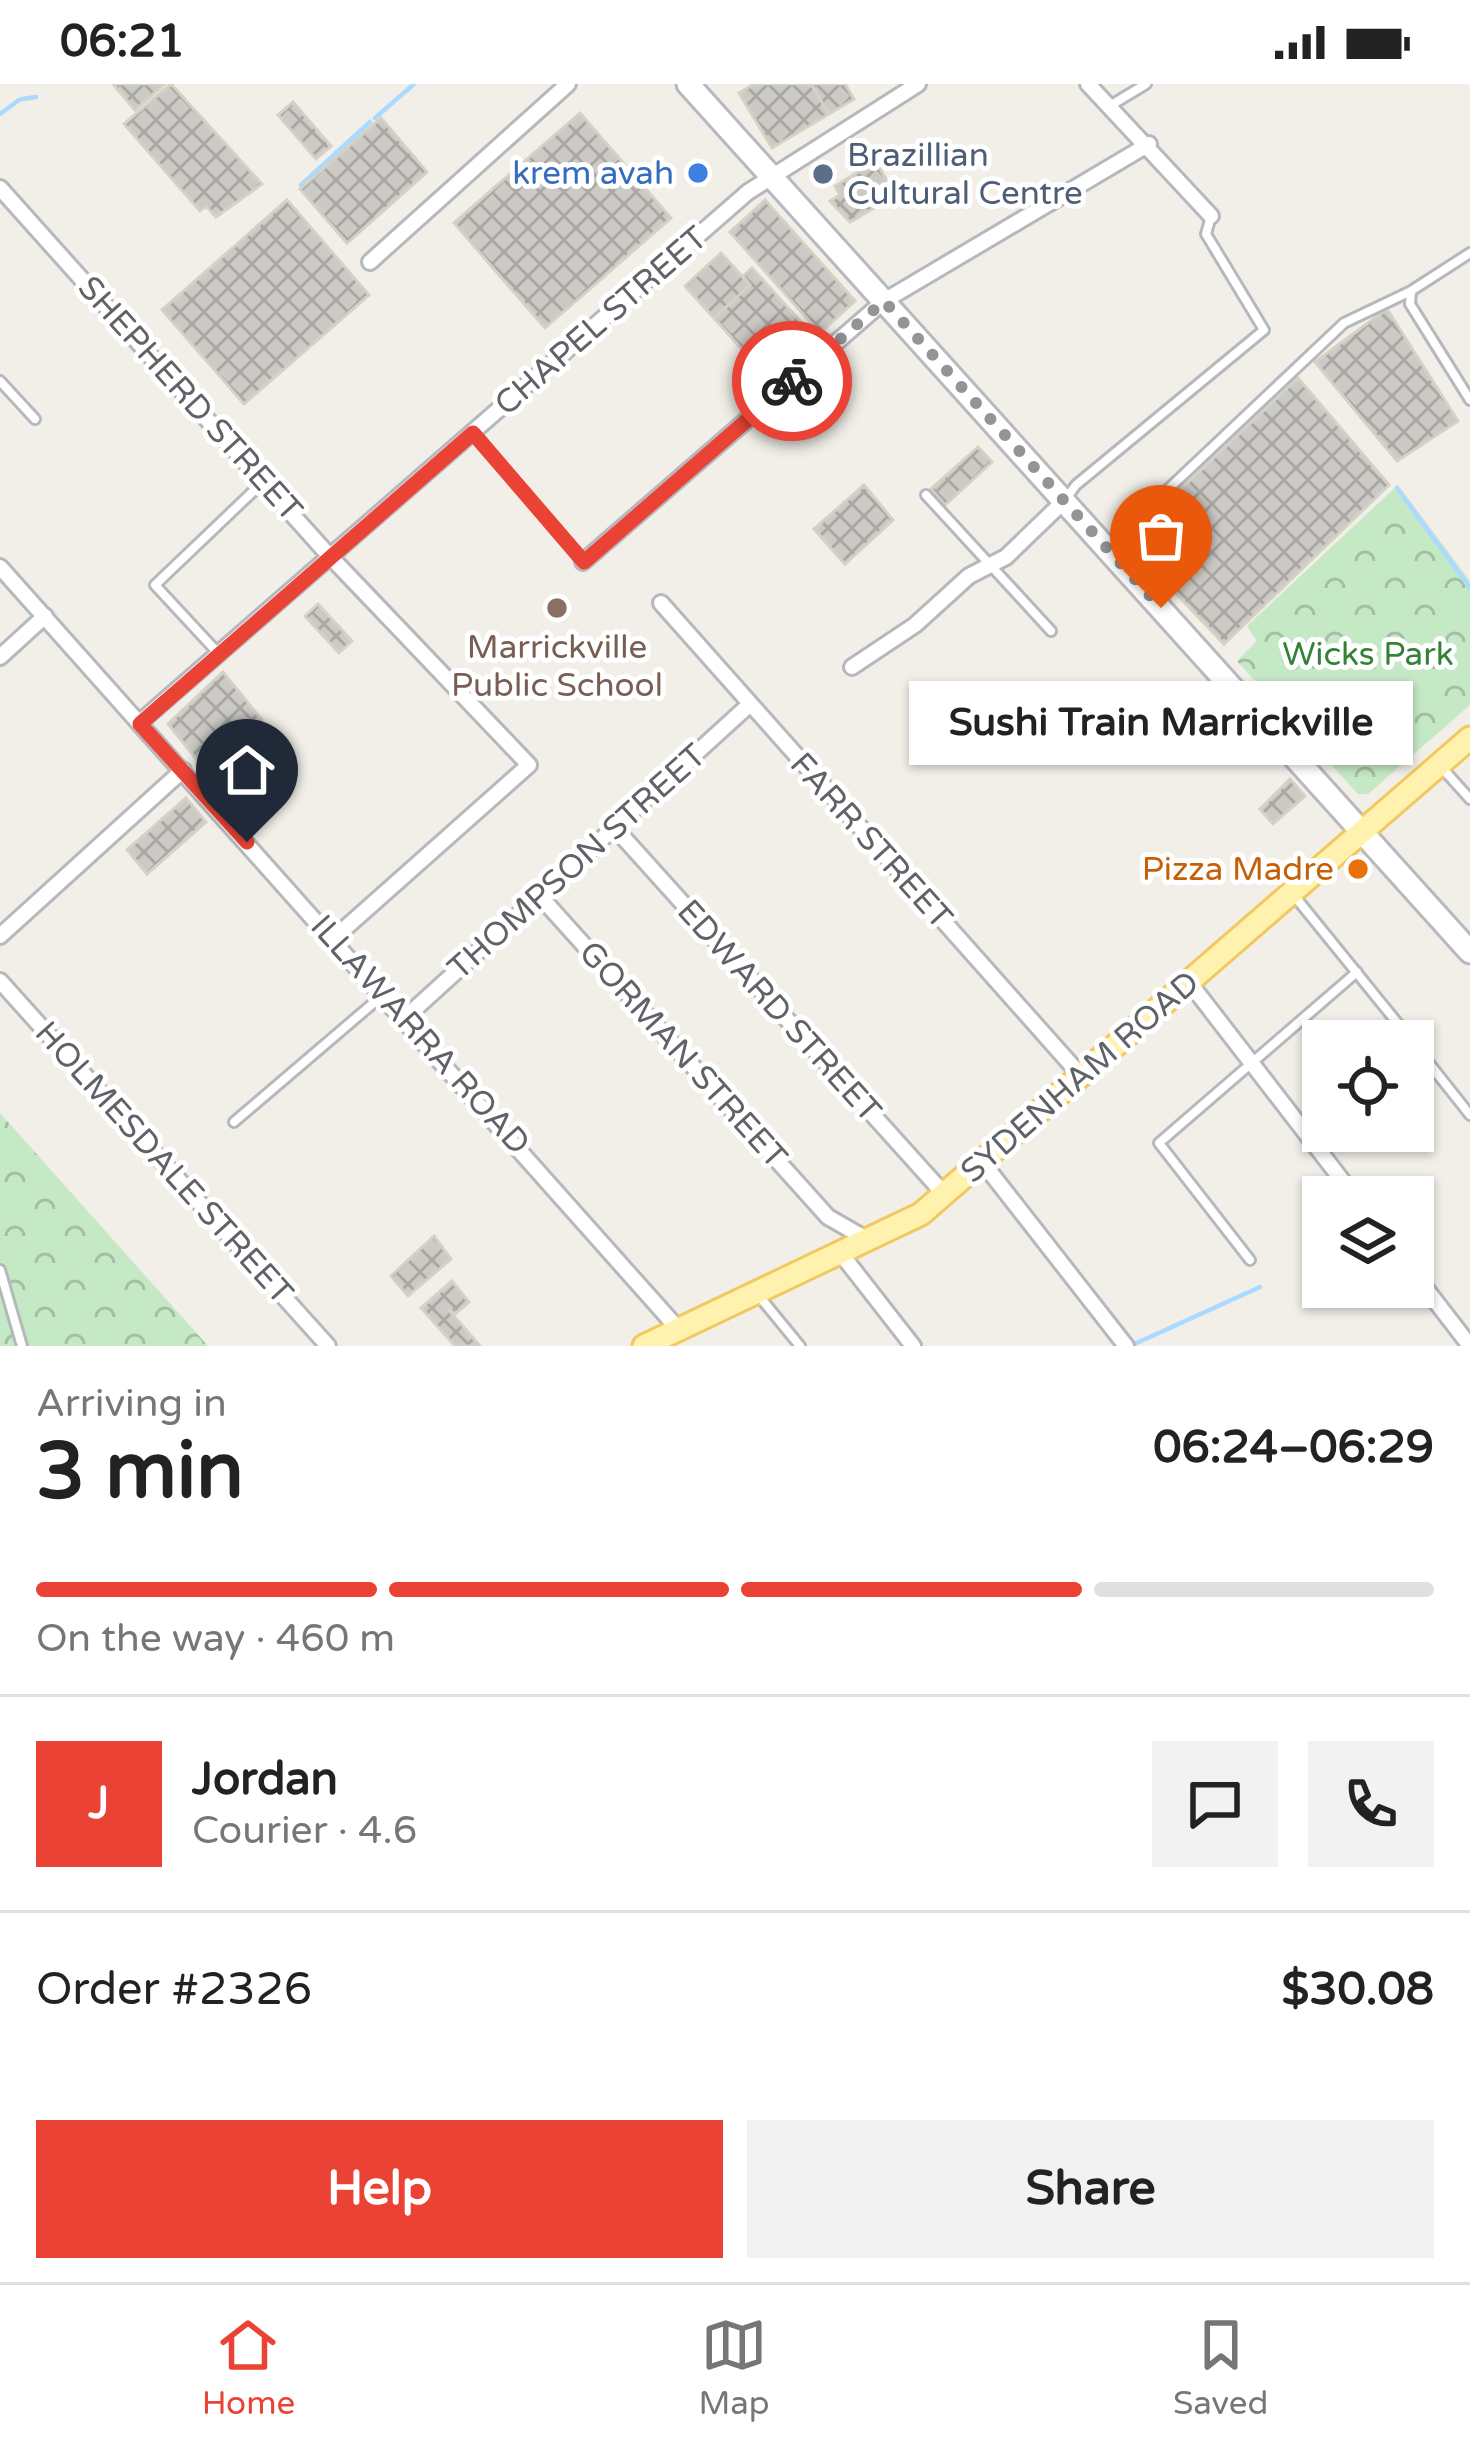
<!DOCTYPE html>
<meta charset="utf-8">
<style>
body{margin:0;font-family:"Varela Round",sans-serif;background:#f2f2f2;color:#222;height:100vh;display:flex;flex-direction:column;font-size:45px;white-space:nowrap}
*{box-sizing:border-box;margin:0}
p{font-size:39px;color:#767676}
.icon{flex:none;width:66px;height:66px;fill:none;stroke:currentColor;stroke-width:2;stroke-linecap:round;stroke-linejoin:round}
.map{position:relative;height:1262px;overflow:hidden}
.panel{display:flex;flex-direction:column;background:#fff;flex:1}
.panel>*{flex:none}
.buttons{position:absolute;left:1302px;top:936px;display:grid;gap:24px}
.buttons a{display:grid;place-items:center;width:132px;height:132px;border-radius:0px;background:#fff;box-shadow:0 3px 9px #0004;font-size:60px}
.pin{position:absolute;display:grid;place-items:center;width:102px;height:102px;color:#fff;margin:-123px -51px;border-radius:50% 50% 50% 0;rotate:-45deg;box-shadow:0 0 12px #0007}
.pin .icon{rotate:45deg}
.courier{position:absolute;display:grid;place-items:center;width:120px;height:120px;margin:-60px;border:9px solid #ea4335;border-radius:50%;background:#fff;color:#222;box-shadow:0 3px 15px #0007}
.bubble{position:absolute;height:84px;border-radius:0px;background:#fff;box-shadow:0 3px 9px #0004;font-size:39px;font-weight:700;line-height:84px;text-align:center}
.overview em{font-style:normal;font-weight:700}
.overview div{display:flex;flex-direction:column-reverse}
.overview{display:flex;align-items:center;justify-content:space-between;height:204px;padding:0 36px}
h1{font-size:78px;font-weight:700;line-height:90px}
.bar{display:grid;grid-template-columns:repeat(4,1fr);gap:18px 12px;align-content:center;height:144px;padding:0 36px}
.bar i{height:15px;border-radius:9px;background:#e0e0e0}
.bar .current{background:#ea4335}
.bar p{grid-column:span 4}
.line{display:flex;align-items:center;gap:30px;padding:0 36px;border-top:3px solid #e0e0e0}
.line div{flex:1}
.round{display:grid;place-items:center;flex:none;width:126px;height:126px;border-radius:0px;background:#f2f2f2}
.primary-button{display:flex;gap:24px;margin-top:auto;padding:24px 36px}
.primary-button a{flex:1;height:138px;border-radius:0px;background:#ea4335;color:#fff;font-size:48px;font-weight:700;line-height:138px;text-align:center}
.primary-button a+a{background:#f2f2f2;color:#222}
.status{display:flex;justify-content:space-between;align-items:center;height:84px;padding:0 60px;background:#fff;direction:ltr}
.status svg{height:33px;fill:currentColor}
.tab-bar{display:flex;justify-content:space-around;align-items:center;height:168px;border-top:3px solid #e0e0e0;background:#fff;font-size:33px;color:#767676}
.tab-bar a{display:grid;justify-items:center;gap:6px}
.tab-bar .current{color:#ea4335}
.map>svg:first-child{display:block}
.park{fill:url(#park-crowns)}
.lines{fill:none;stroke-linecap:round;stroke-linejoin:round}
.stream{stroke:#aadaff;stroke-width:4.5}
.building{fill:url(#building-cross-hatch);stroke:#d6d1c6;stroke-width:3}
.lane-casing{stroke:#b5b8bc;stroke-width:14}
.street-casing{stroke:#b5b8bc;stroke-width:20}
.secondary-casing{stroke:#b6babf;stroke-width:27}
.primary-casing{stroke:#f2c960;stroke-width:27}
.lane{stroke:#fff;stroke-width:8}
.street{stroke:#fff;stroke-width:14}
.secondary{stroke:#fff;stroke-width:21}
.primary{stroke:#fff2af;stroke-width:21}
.done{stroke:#929495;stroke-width:12;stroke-dasharray:0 21.6}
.route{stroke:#ea4335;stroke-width:15}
.shop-dot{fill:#3f7fe0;stroke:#fff;stroke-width:4.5}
.service-dot{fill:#5c6f8a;stroke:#fff;stroke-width:4.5}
.education-dot{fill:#8d6e63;stroke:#fff;stroke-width:4.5}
.food-dot{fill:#e8710a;stroke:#fff;stroke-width:4.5}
.labels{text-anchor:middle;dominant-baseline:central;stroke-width:10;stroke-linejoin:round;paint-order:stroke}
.service-label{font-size:33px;fill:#4e5e75;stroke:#fff;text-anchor:start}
.shop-label{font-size:33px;fill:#366cbe;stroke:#fff;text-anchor:end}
.street-label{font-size:33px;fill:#5f6368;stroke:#fff}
.education-label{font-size:33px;fill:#785e54;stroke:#fff}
.park-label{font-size:33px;fill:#348238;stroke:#fff}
.food-label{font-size:33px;fill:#c56008;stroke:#fff;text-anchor:end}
</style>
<div class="status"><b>06:21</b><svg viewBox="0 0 49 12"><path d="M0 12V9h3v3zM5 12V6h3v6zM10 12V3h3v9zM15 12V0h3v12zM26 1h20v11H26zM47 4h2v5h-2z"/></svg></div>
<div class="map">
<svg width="1470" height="1262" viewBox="0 0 1470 1262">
<defs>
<pattern id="park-crowns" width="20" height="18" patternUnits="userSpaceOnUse" patternTransform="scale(3)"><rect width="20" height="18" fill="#c5e8c5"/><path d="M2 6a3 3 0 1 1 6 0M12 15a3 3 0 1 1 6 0" fill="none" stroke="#a3c0a4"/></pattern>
<pattern id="building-cross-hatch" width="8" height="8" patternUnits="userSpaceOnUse" patternTransform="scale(3)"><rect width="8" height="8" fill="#cccac5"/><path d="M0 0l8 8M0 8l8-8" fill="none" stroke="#a9a8a4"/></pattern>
</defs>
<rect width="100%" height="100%" fill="#f1efe8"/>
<!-- park -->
<path class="park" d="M1398,401l72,96v124l-102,89h-10l-121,-133 20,-20 -10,-15z
M0,1029l208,233h-208z"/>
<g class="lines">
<!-- stream -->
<path class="stream" d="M22,15l14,-2
M0,30l19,-14
M375,34l39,-34
M301,101l69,-63
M1397,404l73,100
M1130,1262l130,-59"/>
</g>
<!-- building -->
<path class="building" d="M113,0h52l-30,26z
M171,0l91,100 -46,33 -10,-11 -6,5 -76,-87z
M754,0h57l18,30 -57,34 -33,-55z
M811,0h34l9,15 -25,15z
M293,18l38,44 -15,13 -38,-44z
M580,29l91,105 -126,110 -91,-105z
M381,34l46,54 -80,71 -47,-54z
M876,77l19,35 -45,26 -20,-21 10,-6 -5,-9z
M287,116l82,95 -125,109 -82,-94z
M765,116l90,101 -35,32 -90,-101z
M721,169l29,32 -36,33 -29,-32z
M752,184l58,64 -46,42 -50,-56 36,-33 -7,-9z
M1387,225l71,112 -61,40 -82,-99z
M1298,294l91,107 -165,159 -98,-103z
M978,363l14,15 -47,43 -14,-16z
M864,401l29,35 -48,44 -31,-35z
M318,520l34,37 -13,12 -34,-37z
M223,588l39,48 -57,50 -37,-46z
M1290,695l15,17 -32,28 -13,-15z
M186,714l20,24 -59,52 -20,-24z
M434,1152l17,23 -43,37 -17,-20z
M452,1197l17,21 -14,12 -7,-5 32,37h-25l-34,-38z"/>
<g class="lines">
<!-- lane casing -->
<g class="lane-casing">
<path id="lane" d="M1108,23l38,-23
M1411,207l-1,13 60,96
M0,297l35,38
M473,348l109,129
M926,411l125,136
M1065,416l11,-15 188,-155 -58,-96 5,-18
M1107,463l237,-224 67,-32 59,-38
M218,569l-63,-68 109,-104
M1443,685l27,30
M1292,809l120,148
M1413,959l57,72
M234,1038l150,-128
M1250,1176l-91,-117 198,-171
M0,1186l22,76
M759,1212l41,50"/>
</g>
<!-- street casing -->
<g class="street-casing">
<path id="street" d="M1088,0l123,132
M0,104l324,362 205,215 -196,174
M370,178l198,-178
M583,478l301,-261 265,-157
M0,483l680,764
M661,519l421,474
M0,573l45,-41
M852,583l63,-42 54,-49 37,-19 58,-56
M139,639l609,-531 170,-108
M614,743l331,368
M538,810l290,323 40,23
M0,852l183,-166
M0,897l328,365
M1189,898l166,215
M405,934l344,-313
M983,1079l143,183
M842,1171l71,91
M1413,1188l57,74"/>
</g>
<!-- secondary casing -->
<g class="secondary-casing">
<path id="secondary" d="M688,0l782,868"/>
</g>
<!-- primary casing -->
<g class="primary-casing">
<path id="primary" d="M644,1262l277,-132 549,-476"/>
</g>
<!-- lane -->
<use href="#lane" class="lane"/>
<!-- street -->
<use href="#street" class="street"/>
<!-- secondary -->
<use href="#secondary" class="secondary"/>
<!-- primary -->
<use href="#primary" class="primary"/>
</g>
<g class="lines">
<!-- done -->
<path class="done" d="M792,297l92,-80 277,307"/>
<!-- route -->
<path class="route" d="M247,758l-107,-118 333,-291 111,129 208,-181"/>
</g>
<!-- markers -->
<circle class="shop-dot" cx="698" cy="89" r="12"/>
<circle class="service-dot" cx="823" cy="90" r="12"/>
<circle class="education-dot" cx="557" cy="524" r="12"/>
<circle class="food-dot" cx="1358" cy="785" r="12"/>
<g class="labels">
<!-- service labels -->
<g class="service-label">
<text x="847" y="71">Brazillian<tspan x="847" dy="38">Cultural Centre</tspan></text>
</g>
<!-- shop labels -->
<g class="shop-label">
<text x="674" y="89">krem avah</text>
</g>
<!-- street labels -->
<g class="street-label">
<text transform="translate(601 237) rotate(-41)">CHAPEL STREET</text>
<text transform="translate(190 315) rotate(48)">SHEPHERD STREET</text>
<text transform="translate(871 757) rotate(48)">FARR STREET</text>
<text transform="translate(577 778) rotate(-42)">THOMPSON STREET</text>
<text transform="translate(779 927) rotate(48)">EDWARD STREET</text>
<text transform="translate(420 951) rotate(48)">ILLAWARRA ROAD</text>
<text transform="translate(683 971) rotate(48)">GORMAN STREET</text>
<text transform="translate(1080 993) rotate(-41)">SYDENHAM ROAD</text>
<text transform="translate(164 1079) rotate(48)">HOLMESDALE STREET</text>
</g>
<!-- education labels -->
<g class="education-label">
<text x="557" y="563">Marrickville<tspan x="557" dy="38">Public School</tspan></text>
</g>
<!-- park labels -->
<g class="park-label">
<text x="1368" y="570">Wicks Park</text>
</g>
<!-- food labels -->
<g class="food-label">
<text x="1334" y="785">Pizza Madre</text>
</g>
</g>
</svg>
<div class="buttons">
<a><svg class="icon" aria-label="locate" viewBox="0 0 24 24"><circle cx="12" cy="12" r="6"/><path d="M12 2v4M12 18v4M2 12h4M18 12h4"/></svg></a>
<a><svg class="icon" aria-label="layers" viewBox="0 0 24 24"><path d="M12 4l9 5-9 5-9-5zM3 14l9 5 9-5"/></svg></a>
</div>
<div class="pin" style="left:1161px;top:524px;background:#ea580c"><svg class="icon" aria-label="bag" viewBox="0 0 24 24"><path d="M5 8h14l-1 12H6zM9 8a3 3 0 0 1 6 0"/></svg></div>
<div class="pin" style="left:247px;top:758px;background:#1f2937"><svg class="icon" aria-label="home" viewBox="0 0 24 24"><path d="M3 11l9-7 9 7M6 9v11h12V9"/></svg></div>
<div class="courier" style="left:792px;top:297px"><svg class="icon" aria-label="bike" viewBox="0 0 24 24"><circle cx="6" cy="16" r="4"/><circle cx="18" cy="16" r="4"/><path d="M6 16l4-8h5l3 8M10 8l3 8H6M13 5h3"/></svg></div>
<div class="bubble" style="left:909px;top:597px;width:504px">Sushi Train Marrickville</div>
</div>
<section class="panel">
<div class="overview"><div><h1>3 min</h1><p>Arriving in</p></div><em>06:24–06:29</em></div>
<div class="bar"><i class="current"></i><i class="current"></i><i class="current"></i><i></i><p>On the way · 460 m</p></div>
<div class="line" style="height:216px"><b class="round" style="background:#ea4335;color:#fff">J</b><div><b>Jordan</b><p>Courier · 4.6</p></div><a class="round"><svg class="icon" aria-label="chat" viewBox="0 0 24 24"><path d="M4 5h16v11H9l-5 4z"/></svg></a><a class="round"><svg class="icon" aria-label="phone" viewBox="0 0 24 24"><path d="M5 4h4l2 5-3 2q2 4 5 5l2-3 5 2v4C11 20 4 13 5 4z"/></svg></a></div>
<div class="line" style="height:156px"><div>Order #2326</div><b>$30.08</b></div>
<div class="primary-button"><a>Help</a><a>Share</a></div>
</section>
<nav class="tab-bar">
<a class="current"><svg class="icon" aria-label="home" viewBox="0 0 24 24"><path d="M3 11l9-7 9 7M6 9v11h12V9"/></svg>Home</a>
<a><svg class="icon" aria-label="map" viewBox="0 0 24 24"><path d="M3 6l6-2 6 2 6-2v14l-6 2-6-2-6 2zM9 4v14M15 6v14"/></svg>Map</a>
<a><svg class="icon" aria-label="saved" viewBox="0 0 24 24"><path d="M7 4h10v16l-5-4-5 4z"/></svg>Saved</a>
</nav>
